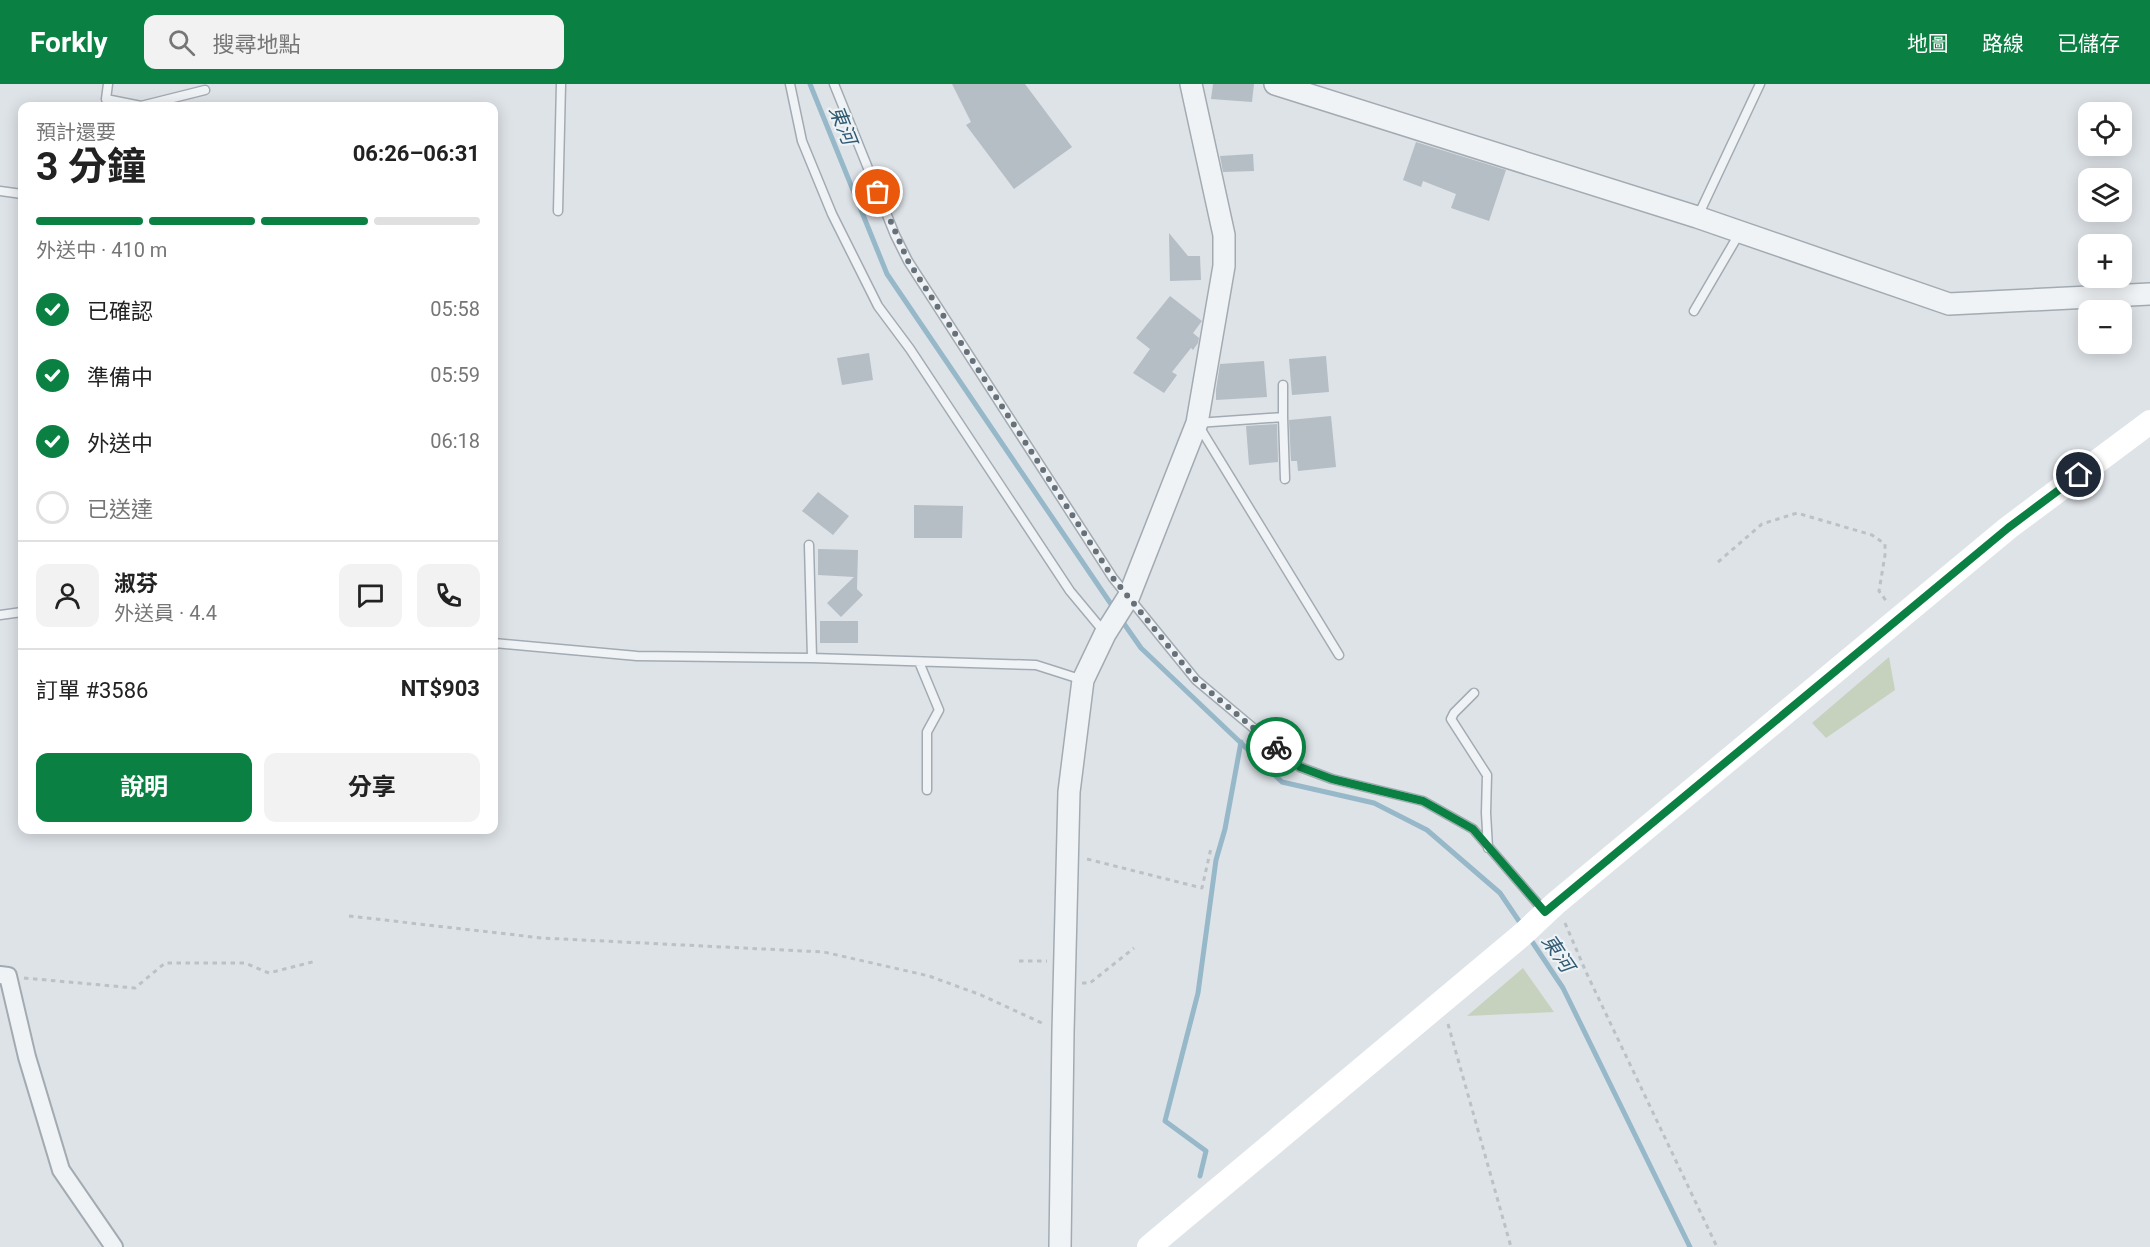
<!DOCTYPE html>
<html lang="zh-TW">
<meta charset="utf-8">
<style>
body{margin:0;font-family:Roboto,"Noto Sans TC",sans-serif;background:#f2f2f2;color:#222;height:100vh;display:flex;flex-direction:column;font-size:22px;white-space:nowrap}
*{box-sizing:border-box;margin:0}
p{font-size:20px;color:#767676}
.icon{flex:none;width:33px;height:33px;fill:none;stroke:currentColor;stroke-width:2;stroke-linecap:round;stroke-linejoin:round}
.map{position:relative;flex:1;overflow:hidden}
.sheet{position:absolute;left:18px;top:18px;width:480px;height:732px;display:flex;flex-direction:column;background:#fff;border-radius:12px;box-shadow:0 3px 15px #0003}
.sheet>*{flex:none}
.buttons{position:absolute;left:2078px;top:18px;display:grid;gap:12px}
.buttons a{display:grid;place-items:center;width:54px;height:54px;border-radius:12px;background:#fff;box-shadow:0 3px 15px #0003;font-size:30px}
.pin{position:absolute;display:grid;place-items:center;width:51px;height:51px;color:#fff;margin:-26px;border:3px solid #fff;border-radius:50%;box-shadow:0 2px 6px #0007}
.courier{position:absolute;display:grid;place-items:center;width:60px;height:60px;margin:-30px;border:4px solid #0b8043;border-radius:50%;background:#fff;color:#222;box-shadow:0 2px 8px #0007}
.headline em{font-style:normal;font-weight:700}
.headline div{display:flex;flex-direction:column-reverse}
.headline{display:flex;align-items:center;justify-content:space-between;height:102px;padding:0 18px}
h1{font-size:39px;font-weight:700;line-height:45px}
.bar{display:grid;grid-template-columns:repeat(4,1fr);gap:9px 6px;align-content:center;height:72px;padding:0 18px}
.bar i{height:8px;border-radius:4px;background:#e0e0e0}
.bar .selected{background:#0b8043}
.bar p{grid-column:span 4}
.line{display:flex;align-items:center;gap:15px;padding:0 18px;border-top:2px solid #e0e0e0}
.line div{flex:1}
.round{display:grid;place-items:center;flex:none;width:63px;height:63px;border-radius:12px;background:#f2f2f2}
ol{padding:0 18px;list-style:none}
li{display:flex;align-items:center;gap:18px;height:66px}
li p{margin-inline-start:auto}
li .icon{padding:6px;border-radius:50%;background:#0b8043;color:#fff;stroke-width:4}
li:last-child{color:#767676}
li i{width:33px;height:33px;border:3px solid #e0e0e0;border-radius:50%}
.cta{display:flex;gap:12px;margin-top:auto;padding:12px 18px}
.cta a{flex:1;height:69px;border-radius:12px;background:#0b8043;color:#fff;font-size:24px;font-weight:700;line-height:69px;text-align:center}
.cta a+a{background:#f2f2f2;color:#222}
header{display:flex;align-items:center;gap:36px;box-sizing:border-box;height:84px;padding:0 30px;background:#0b8043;color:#fff}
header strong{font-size:28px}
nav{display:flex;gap:33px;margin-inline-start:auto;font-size:21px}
.search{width:420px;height:54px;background:#f2f2f2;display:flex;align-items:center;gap:15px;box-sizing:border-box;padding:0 21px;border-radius:12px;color:#767676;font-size:22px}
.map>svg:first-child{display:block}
.green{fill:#c7d2be}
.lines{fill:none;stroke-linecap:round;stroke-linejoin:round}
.stream{stroke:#97b8c9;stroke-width:5}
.building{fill:#b5bdc5}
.service-casing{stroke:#a3abb2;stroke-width:11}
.minor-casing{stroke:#a3abb2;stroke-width:20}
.tertiary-casing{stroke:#a3abb2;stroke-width:24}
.path{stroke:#bcc1c6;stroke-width:3;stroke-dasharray:4.5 4.5;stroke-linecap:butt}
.service{stroke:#f0f3f6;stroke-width:8}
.minor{stroke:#f0f3f6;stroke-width:16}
.tertiary{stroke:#f0f3f6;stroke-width:21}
.secondary{stroke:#fff;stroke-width:24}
.done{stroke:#67717a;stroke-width:6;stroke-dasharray:0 10.8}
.route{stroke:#0b8043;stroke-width:8}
.labels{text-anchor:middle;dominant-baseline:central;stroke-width:4.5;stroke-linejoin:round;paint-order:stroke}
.water-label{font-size:20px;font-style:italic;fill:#305a73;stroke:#edf2f5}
</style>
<header>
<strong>Forkly</strong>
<div class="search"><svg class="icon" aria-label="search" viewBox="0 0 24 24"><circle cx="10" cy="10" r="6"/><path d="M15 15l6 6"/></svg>搜尋地點</div>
<nav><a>地圖</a><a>路線</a><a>已儲存</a></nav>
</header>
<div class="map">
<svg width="2150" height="1163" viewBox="0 0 2150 1163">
<rect width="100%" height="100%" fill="#dee3e8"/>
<!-- green -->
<path class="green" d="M1889,573l6,33 -69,48 -14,-15z
M1523,884l31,44 -87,4z"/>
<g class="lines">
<!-- stream -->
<path class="stream" d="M810,0l77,190 228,336
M1120,534l21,30 141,134 92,21 53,27 73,63 23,34
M1529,853l34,51 127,259
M1200,1092l6,-25 -41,-30 33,-128 18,-133 9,-31 16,-87"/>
</g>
<!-- building -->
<path class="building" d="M952,0h73l47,63 -58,42 -48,-64 5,-3z
M1213,0h41l-2,18 -41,-3z
M1416,58l90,28 -17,51 -38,-13 5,-14 -33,-13 -2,6 -18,-7z
M1253,70l1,17 -31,1 -3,-16z
M1169,149l19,23h12l1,24 -31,1z
M1170,212l32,25 -9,12 6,5 -1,5 -5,7 -2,-2 -19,24 5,3 -13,18 -31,-20 17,-24 -14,-11z
M869,269l4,27 -31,5 -5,-27z
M1326,272l3,36 -37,3 -3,-36z
M1264,277l3,36 -51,3v-10l4,-26z
M1331,332l5,51 -38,4 -1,-10h-6l-2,-41z
M1277,340l1,38 -29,3 -3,-39z
M818,408l31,24 -16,19 -31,-24z
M914,421l49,1 -1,32h-48z
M818,465l40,1 -1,39 6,6 -22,22 -14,-14 27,-26 -36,-2z
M820,537h38v22h-38z"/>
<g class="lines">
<!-- service casing -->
<g class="service-casing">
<path id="service" d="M108,0l-2,15 35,7
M790,0l12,57 30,73 46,92 32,43 160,242 35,42
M834,0l61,151 13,26 205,317 83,102 104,87 32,12 91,22 50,28 72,83
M141,22l64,-16
M0,107l22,3
M558,127l3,-127
M1698,132l62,-132
M1694,227l45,-77
M1283,301v32
M1285,395l-2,-62 -86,6 142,232
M809,461l3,113
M0,531l22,-3
M494,559l143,13 175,2 224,7 47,15
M919,578l20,48 -12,22v58
M1474,609l-20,20 -3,6 36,56 -1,38 2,35"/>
</g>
<!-- minor casing -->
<g class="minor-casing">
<path id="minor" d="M0,891l8,1 19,81 34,113 53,77"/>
</g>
<!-- tertiary casing -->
<g class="tertiary-casing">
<path id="tertiary" d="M1275,0l422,133 252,87 201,-10
M1060,1163l3,-215 6,-240 14,-112 22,-46 24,-38 68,-173 27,-157v-31l-33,-151"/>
</g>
<!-- path -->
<path class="path" d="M1718,478l44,-38 35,-11 75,22 13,9v11l-6,36 8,11
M1087,775l115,29 9,-40
M349,832l193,22 282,14 105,24 52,19 63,29
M1565,839l21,49 131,275
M1019,877h28
M24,894l111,10 30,-25h80l24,10 47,-12
M1082,899h8l44,-35
M1448,940l63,223"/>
<!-- service -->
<use href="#service" class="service"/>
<!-- minor -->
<use href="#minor" class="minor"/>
<!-- tertiary -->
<use href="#tertiary" class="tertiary"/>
<!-- secondary -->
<path class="secondary" d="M1149,1163l374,-313 33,-31 452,-375 142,-106"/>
</g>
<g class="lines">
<!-- done -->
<path class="done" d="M878,108l30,69 205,317 83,102 80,67"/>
<!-- route -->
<path class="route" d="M1276,663l24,20 32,12 91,22 50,28 72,83 463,-384 71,-53"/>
</g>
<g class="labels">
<!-- water labels -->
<g class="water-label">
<text transform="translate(843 41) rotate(68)">東河</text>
<text transform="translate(1558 869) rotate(56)">東河</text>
</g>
</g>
</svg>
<div class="buttons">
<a><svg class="icon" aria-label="locate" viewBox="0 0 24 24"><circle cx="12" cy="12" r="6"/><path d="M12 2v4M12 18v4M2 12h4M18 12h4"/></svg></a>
<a><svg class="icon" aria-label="layers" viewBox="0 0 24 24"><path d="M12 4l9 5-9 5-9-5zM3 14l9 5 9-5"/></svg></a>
<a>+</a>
<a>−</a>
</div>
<div class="pin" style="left:878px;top:108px;background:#ea580c"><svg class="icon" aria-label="bag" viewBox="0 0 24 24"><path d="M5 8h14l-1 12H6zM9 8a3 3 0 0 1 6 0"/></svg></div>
<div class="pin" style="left:2079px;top:391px;background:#1f2937"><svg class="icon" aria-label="home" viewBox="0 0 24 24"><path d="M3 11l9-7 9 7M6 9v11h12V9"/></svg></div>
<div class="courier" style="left:1276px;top:663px"><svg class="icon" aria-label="bike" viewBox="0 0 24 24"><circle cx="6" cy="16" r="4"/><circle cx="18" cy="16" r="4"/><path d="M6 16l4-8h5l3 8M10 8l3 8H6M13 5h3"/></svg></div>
<section class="sheet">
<div class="headline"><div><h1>3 分鐘</h1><p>預計還要</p></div><em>06:26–06:31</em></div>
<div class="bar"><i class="selected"></i><i class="selected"></i><i class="selected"></i><i></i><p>外送中 · 410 m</p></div>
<ol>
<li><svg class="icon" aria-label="check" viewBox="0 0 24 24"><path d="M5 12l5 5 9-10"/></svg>已確認<p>05:58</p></li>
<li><svg class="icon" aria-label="check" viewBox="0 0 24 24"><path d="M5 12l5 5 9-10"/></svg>準備中<p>05:59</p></li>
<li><svg class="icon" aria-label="check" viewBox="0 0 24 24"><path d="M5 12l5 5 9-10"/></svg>外送中<p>06:18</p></li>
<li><i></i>已送達</li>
</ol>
<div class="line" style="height:108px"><a class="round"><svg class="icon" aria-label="person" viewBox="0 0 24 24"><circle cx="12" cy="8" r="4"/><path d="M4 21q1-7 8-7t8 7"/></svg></a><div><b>淑芬</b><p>外送員 · 4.4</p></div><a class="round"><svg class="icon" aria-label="chat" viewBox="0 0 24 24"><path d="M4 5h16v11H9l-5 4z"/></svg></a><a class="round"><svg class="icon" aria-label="phone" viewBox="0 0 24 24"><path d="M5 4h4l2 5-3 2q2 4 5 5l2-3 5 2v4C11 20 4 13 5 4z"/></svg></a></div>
<div class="line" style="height:78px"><div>訂單 #3586</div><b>NT$903</b></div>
<div class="cta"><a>說明</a><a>分享</a></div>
</section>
</div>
